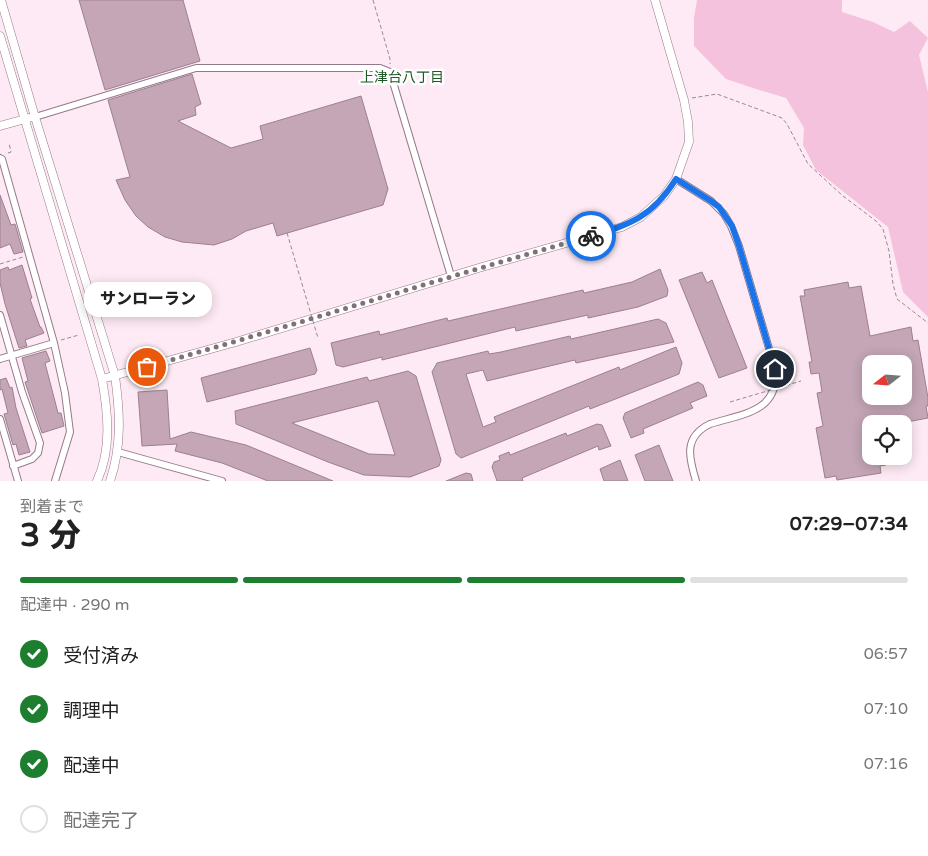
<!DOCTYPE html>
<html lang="ja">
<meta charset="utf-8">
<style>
body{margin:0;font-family:"Varela Round","Noto Sans JP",sans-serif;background:#f2f2f2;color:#222;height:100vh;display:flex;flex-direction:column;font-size:19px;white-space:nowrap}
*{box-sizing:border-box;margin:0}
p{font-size:16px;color:#767676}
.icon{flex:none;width:28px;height:28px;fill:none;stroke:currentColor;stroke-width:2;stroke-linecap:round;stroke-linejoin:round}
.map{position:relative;height:481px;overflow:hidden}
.details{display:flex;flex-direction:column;background:#fff;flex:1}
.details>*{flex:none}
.needle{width:32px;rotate:253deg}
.buttons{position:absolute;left:862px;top:355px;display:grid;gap:10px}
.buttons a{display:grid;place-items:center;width:50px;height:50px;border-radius:10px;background:#fff;box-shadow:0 2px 12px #0003;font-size:25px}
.pin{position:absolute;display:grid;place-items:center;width:42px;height:42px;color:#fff;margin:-21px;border:2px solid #fff;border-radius:50%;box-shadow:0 1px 5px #0007}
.courier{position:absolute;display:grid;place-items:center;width:50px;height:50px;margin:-25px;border:4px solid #1a73e8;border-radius:50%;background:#fff;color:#222;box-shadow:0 1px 6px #0007}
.bubble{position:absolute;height:35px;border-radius:15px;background:#fff;box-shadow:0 2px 12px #0003;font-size:16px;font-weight:800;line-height:35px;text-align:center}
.headline em{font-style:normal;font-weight:800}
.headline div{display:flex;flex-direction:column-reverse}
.headline{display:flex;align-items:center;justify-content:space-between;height:85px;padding:0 20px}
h1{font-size:32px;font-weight:800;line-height:38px}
.bar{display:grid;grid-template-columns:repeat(4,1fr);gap:8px 5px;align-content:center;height:60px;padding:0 20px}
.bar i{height:6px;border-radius:4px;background:#e0e0e0}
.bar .on{background:#1e7e30}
.bar p{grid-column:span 4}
ol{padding:0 20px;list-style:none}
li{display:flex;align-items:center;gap:15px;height:55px}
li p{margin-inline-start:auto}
li .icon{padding:5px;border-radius:50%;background:#1e7e30;color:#fff;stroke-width:4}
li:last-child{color:#767676}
li i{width:28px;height:28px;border:2px solid #e0e0e0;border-radius:50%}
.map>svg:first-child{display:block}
.green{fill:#f5c2de}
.building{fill:#c4a6b6;stroke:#9d8090;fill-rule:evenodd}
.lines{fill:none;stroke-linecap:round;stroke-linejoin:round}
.minor-casing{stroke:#967989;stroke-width:8}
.tertiary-casing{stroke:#967989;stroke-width:9}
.path{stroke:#998991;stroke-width:1;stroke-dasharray:4 2.5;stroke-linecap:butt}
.minor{stroke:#fff;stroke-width:6}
.tertiary{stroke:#fff;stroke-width:8}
.path-bridge{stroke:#998991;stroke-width:1;stroke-dasharray:4 2.5;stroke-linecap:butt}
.done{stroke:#807179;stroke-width:5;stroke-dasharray:0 9}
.route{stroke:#1a73e8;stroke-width:6}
.labels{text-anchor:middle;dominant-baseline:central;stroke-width:5;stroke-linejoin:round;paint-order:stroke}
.neighbourhood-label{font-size:14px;fill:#1e5826;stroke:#fefefe}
</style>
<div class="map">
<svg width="928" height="481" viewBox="0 0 928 481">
<rect width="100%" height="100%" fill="#feeaf4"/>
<!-- green -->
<path class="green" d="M697,0h145v12l31,10 21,10 16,-11 18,17 -9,17 9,37v225l-25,-25 -15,-65 -72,-57 -13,-25 1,-17 -18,-30 -30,-9 -30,-10 -32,-33v-28z"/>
<!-- building -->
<path class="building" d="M79,0h104l17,61 -95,29z
M192,74l9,30 -6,3 1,8 -18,6 53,27 32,-9 -3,-13 101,-30 27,93 -5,16 -106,31 -4,-13 -27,8 -14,8 -18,6 -32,-3 -17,-5 -17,-10 -12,-11 -11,-16 -9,-20 14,-3 -22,-77z
M0,195l11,30 4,-1 8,28 -9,2 -4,-10 -10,4z
M22,265l10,33 -2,1 10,28h1l3,6 -19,7 2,6 -8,2 -14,-44 -5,-21v-13l8,-3 1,3z
M660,269l8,21 -1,6 -29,11 -50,11v-3l-72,16 -1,-4 -133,33v-3l-39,10 -7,-2 -5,-22 48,-12 1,4 67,-17 1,3 135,-31 1,3 48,-11z
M702,272l5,11 5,-3 35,88 -28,10 -40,-98z
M848,282l1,6 12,-2 9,50 41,-9 2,14 5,-1 10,58v8h-2l2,12 -31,6h-26v32h14l1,9 -6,1 1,7 -44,7 -1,-4 -11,2 -9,-50 7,-2 -6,-33 5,-1 -3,-19 -8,1 -2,-12h3l-12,-66h5l-1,-6zM871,364h33v32h-33v-5h-3l-2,-11 5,-1z
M658,319l8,4 8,19 -98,21 -1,-3 -88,21 -4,-11 -17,4 17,53 13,-5 -2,-5 125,-50 1,3 56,-23 6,16 -3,11 -89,35 -1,-3 -128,52 -5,-4 -24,-82 5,-9 51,-12 1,3 12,-2 69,-16 1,3z
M310,348l7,22 -2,4 -108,28 -6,-24z
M46,351l4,10 -5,2 13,50h3l3,13 -22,7 -17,-51 3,-1 -6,-23z
M408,371l8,5 25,84 -2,6 -29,11 -46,-2 -36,-13 -92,-38 -1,-13 132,-34 2,4zM378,401l17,54 -26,-1 -77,-31z
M6,378l4,10 2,-1 4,21 14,44 -11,3 -3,-11 -3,1 -9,-31 4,-1 -6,-24 -2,1v-10z
M698,382l5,3 4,11 -17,7 3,5 -50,21 1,4 -13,5 -8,-20 2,-5z
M167,390l3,49 21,-7 55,13 87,36h-65l-46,-18 -47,-12 2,-7 -35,2 -4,-54z
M597,424l5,1 9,21 -12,4 -1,-4 -76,32 1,3h-26l-5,-14 2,-5 6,-2 -1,-4 10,-4 1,3 56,-22 1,3z
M659,445l14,36h-28l-10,-26z
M620,460l8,21h-24l-4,-12z
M466,473l5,1 2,7h-27z"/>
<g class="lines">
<!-- minor casing -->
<g class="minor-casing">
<path id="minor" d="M35,117l161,-49h184l10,4 61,204
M0,158l2,1 52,184 11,50 5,39 -15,49
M676,179l35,22 13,13 7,12 8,20 36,123c5,43 -33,45 -65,55 -27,13 -21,34 -14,57
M0,315l22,77 18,51 -2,10 -6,6 -19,7
M0,359l54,-16
M0,419l18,62
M118,452l104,29"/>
</g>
<!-- tertiary casing -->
<g class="tertiary-casing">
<path id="tertiary" d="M1,0l34,117 80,259c5,36 7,70 -5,105
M0,36l102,343c6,34 10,70 -5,102
M0,126l29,-8
M102,379l134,-37 246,-75 140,-40 19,-10 23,-21 12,-17 13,-37 -1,-20 -4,-22 -29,-100"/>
</g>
<!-- path -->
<path class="path" d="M373,0l17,59v5
M692,98l25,-4 65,24 5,6 21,40 35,32 33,25 7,8 6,22 4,33 4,15 31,24
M8,153l3,-1 -2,-9
M0,264l23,-7
M61,340l18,-5"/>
<!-- minor -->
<use href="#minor" class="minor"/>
<!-- tertiary -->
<use href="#tertiary" class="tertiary"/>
<!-- path-bridge -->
<path class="path-bridge" d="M287,233l31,105
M730,402l71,-21"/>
</g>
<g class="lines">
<!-- done -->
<path class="done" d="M147,367c148,-42 295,-89 444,-131"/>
<!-- route -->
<path class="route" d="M591,236c40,-12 61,-19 85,-57l35,22 8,6 13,19 7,20 36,123"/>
</g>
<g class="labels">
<!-- neighbourhood labels -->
<g class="neighbourhood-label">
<text x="402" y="77">上津台八丁目</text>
</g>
</g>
</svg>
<div class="buttons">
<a><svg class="needle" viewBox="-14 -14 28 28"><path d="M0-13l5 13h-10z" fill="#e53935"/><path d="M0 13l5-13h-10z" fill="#767676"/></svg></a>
<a><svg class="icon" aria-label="locate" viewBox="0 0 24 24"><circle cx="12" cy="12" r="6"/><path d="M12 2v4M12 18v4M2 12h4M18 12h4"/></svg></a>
</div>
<div class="pin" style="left:147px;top:367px;background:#ea580c"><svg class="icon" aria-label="bag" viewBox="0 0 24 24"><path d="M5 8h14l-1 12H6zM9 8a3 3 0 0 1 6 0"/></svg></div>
<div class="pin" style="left:775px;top:369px;background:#1f2937"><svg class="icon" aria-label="home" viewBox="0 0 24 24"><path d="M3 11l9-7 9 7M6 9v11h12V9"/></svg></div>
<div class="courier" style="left:591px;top:236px"><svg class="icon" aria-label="bike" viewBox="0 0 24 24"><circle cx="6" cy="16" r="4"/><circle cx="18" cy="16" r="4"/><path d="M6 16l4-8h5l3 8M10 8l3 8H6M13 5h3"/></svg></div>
<div class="bubble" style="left:84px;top:282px;width:128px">サンローラン</div>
</div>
<section class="details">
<div class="headline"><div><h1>3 分</h1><p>到着まで</p></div><em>07:29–07:34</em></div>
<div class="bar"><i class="on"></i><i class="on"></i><i class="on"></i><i></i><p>配達中 · 290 m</p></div>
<ol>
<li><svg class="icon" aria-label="check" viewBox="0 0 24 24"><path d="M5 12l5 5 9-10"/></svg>受付済み<p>06:57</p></li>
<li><svg class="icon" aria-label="check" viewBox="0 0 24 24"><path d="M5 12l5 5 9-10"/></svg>調理中<p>07:10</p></li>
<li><svg class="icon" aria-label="check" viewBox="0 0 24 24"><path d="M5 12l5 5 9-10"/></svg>配達中<p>07:16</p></li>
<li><i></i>配達完了</li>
</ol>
</section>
